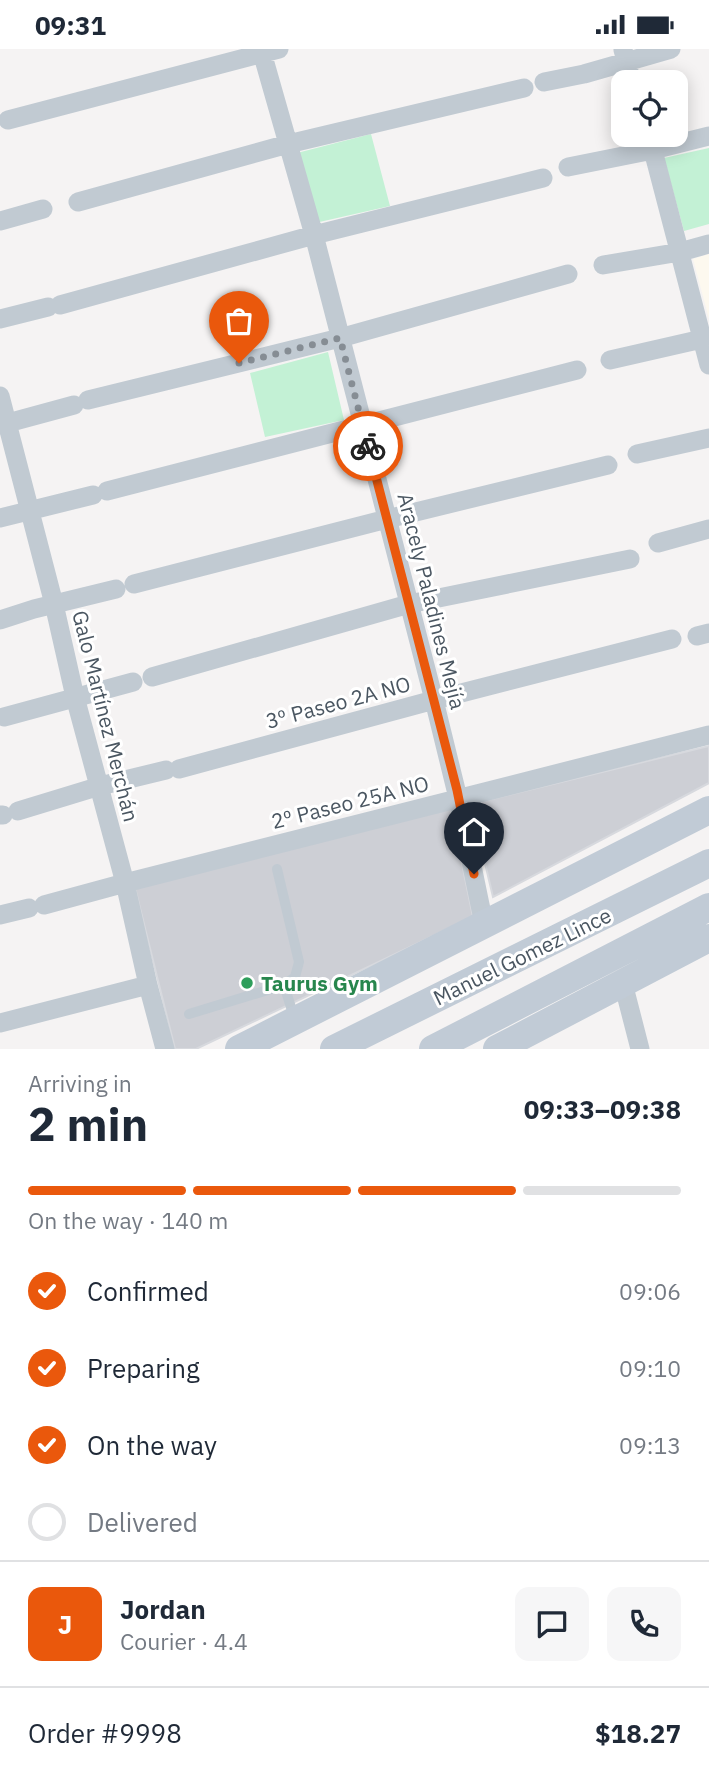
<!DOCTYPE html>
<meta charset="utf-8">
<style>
body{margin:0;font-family:"IBM Plex Sans",sans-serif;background:#f6f6f7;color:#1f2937;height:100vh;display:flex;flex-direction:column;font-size:26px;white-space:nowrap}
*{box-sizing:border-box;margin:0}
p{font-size:23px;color:#747a83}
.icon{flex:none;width:38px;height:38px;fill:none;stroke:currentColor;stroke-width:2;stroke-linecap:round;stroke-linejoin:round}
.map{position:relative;height:1000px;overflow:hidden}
.side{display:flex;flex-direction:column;background:#fff;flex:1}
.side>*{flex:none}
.controls{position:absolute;left:611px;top:21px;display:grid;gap:14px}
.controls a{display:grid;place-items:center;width:77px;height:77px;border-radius:14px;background:#fff;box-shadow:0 4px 18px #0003;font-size:35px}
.pin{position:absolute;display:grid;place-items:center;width:60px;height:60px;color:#fff;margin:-72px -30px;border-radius:50% 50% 50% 0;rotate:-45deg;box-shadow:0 0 7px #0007}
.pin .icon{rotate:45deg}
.courier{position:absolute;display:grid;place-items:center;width:70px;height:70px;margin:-35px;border:5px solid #ea580c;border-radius:50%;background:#fff;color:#222;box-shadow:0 2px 9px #0007}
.headline em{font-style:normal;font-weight:700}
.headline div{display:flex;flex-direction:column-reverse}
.headline{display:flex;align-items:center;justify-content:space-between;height:119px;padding:0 28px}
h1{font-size:46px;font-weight:700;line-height:52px}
.bar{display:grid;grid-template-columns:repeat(4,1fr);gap:10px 7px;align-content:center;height:84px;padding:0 28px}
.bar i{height:9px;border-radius:5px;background:#e0e1e3}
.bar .selected{background:#ea580c}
.bar p{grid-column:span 4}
.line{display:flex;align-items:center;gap:18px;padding:0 28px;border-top:2px solid #e0e1e3}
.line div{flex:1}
.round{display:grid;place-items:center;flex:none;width:74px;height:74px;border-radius:14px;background:#f6f6f7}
ol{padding:0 28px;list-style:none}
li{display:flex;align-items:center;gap:21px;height:77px}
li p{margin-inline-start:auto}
li .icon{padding:7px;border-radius:50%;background:#ea580c;color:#fff;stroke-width:4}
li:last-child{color:#747a83}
li i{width:38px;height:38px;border:4px solid #e0e1e3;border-radius:50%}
.status{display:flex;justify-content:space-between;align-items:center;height:49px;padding:0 35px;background:#fff;direction:ltr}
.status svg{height:19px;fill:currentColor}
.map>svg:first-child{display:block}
.commercial{fill:#fdf9ef}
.green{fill:#c3f1d5}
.building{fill:#cdcfd5;stroke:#d7d9de;stroke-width:2}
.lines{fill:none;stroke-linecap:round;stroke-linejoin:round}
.service{stroke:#c1cad2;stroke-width:10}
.minor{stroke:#c1cad2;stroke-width:19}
.secondary{stroke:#c1cbd6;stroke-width:28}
.done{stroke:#868d94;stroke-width:7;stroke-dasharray:0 12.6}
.route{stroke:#ea580c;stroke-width:9}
.leisure-dot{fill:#2e9e5b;stroke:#fff;stroke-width:2.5}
.labels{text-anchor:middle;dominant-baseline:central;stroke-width:6;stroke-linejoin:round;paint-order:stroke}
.street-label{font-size:21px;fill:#4a5661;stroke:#fff}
.leisure-label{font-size:21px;font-weight:bold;fill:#27864d;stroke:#fff;text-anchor:start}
</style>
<div class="status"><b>09:31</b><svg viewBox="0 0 49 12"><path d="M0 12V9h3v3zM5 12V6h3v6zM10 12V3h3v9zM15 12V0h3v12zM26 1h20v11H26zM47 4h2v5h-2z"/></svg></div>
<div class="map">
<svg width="709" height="1000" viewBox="0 0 709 1000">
<rect width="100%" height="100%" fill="#f5f3f3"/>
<!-- commercial -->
<path class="commercial" d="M709,205v65l-16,-60z"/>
<!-- green -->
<path class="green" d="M371,85l19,72 -75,17 -18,-70z
M709,99v76l-25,7 -20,-73z
M328,303l16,68 -79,17 -15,-64z"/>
<!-- building -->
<path class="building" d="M709,697v37l-216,114 -22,-93z
M450,756l23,112 -277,132h-21l-40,-161z"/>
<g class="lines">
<!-- service -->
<path class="service" d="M284,936l10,32
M189,965l95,-29 11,-8 4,-15 -22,-93"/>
<!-- minor -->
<path class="minor" d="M261,0l53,186 120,465 24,98 26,126
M623,1l9,32
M544,33l40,-8 87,-25
M8,71l271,-71
M649,86l60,230
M568,118l85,-17 56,-14
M78,153l210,-58 236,-56
M0,172l43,-12
M603,216l77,-13 29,-8
M60,256l254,-70 229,-57
M0,270l48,-12
M610,311l92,-21
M0,347l54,208 21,93 50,186 23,102 17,64
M88,351l252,-62 228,-64
M0,376l74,-20
M637,405l72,-16
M107,442l470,-121
M0,469l93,-23
M658,494l51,-14
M134,535l253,-65 221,-54
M0,571l34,-11 82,-20
M697,587l12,-3
M152,628l257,-73 221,-45
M4,668l129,-35
M179,720l255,-69 238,-61
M18,762l82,-25 66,-16
M0,766h3
M44,856l81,-22 584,-148
M0,866l29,-7
M623,934l17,66
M0,974l148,-38"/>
<!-- secondary -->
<path class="secondary" d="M239,1000l470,-239
M334,1000l375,-186
M433,1000l276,-142
M497,1000l212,-111"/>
</g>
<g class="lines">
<!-- done -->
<path class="done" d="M239,314l101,-25 28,108"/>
<!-- route -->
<path class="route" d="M368,397l89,344 17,84"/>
</g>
<!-- markers -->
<circle class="leisure-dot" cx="247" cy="934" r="7"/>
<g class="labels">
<!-- street labels -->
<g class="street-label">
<text transform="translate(432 552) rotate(76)">Aracely Paladines Mejía</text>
<text transform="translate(338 653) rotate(-15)">3º Paseo 2A NO</text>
<text transform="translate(106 667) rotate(76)">Galo Martínez Merchán</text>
<text transform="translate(350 753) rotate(-14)">2º Paseo 25A NO</text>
<text transform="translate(522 907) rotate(-26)">Manuel Gomez Lince</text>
</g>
<!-- leisure labels -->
<g class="leisure-label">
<text x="261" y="934">Taurus Gym</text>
</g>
</g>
</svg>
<div class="controls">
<a><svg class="icon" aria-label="locate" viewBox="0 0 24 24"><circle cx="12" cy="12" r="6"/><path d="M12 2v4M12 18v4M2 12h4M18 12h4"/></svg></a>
</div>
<div class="pin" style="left:239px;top:314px;background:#ea580c"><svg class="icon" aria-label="bag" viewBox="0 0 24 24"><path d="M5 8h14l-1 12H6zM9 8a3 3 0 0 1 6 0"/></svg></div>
<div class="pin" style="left:474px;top:825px;background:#1f2937"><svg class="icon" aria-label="home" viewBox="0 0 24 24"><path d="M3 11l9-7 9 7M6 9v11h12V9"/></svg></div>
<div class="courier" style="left:368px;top:397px"><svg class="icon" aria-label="bike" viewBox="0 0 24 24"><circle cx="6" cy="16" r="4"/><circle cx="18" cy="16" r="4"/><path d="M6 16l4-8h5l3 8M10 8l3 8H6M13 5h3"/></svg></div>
</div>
<section class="side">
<div class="headline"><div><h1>2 min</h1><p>Arriving in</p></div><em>09:33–09:38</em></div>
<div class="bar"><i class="selected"></i><i class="selected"></i><i class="selected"></i><i></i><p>On the way · 140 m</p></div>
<ol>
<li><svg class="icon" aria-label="check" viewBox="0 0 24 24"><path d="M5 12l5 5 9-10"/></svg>Confirmed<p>09:06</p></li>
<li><svg class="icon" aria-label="check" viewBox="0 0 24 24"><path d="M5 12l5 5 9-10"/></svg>Preparing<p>09:10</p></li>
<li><svg class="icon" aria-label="check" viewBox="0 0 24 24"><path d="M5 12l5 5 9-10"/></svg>On the way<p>09:13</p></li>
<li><i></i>Delivered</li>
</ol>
<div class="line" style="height:126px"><b class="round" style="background:#ea580c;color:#fff">J</b><div><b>Jordan</b><p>Courier · 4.4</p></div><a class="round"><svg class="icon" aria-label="chat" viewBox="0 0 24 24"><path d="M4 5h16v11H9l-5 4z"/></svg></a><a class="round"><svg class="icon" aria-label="phone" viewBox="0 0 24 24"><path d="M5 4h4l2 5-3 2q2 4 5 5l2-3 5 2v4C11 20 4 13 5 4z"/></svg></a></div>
<div class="line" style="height:91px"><div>Order #9998</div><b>$18.27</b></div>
</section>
